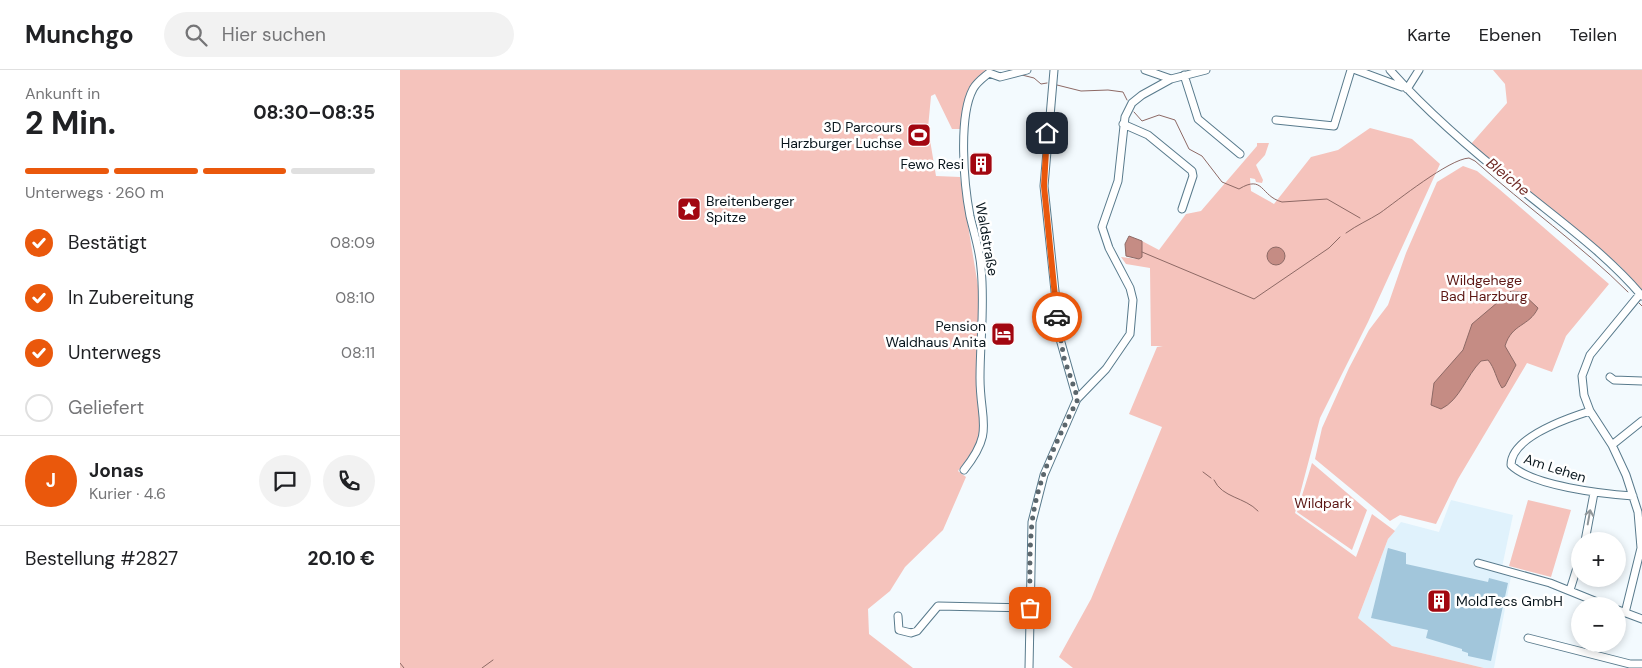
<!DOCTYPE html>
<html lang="de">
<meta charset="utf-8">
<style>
body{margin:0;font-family:"DM Sans",sans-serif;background:#f2f2f2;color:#202124;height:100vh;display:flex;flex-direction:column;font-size:19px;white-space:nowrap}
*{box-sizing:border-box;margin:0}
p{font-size:16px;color:#757577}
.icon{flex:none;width:28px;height:28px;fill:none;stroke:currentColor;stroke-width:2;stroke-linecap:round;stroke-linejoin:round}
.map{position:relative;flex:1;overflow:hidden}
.panel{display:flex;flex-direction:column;background:#fff;width:400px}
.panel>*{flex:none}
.controls{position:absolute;left:1171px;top:462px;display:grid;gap:10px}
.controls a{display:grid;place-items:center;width:55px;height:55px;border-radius:50%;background:#fff;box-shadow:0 2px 8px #0003;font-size:25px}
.pin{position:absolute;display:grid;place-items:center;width:42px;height:42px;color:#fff;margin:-21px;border-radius:10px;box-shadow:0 2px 8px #0006}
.courier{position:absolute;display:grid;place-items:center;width:50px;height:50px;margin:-25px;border:4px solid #ea580c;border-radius:50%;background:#fff;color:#222;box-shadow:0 1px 6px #0007}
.overview em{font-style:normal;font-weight:700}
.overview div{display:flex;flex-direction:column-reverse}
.overview{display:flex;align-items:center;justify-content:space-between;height:85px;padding:0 25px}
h1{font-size:32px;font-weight:700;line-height:38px}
.bar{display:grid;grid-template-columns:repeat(4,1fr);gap:8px 5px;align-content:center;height:60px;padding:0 25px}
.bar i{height:6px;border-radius:4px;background:#e0e0e0}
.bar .on{background:#ea580c}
.bar p{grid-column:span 4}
.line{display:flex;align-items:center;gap:12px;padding:0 25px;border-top:1px solid #e0e0e0}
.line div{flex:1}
.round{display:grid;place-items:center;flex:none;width:52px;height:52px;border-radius:26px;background:#f2f2f2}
ol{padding:0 25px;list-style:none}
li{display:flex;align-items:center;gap:15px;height:55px}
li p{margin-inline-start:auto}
li .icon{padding:5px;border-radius:50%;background:#ea580c;color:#fff;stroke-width:4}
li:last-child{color:#757577}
li i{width:28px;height:28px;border:2px solid #e0e0e0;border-radius:50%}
header{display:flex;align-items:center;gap:30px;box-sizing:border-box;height:70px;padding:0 25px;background:#fff;border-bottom:1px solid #e0e0e0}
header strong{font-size:24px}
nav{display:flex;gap:28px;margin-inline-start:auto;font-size:18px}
.search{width:350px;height:45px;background:#f2f2f2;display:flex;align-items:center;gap:12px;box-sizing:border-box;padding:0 18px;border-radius:28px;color:#757577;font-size:19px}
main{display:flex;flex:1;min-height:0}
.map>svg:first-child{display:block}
.built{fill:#e0f2fc}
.green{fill:#f5c3bc}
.water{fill:#c58c84;stroke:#8d6965}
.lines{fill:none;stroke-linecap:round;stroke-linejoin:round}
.stream{stroke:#8d6965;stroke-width:1}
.building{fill:#a2c6db}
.minor-casing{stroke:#587a8c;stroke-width:9}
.minor{stroke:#fff;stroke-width:7}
.oneway{stroke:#909699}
.done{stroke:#5b666c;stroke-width:5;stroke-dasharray:0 9}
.route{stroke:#ea580c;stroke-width:6}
.labels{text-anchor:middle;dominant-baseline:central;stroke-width:5;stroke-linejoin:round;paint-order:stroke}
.poi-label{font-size:14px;fill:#09161d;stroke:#fff;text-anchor:end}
.street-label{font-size:14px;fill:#09161d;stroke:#fff}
.park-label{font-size:14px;fill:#5d1815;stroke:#fff}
.water-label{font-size:15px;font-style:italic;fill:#6e2823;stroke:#fff}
</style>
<header>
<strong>Munchgo</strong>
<div class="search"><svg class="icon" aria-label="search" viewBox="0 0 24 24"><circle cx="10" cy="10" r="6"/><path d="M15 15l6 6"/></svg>Hier suchen</div>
<nav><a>Karte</a><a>Ebenen</a><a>Teilen</a></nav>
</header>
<main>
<section class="panel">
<div class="overview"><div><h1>2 Min.</h1><p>Ankunft in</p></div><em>08:30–08:35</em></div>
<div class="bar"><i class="on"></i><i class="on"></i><i class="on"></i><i></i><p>Unterwegs · 260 m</p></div>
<ol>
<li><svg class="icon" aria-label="check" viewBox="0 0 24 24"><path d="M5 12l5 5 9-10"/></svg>Bestätigt<p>08:09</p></li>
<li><svg class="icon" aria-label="check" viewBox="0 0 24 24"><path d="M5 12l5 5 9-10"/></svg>In Zubereitung<p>08:10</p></li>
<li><svg class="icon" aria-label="check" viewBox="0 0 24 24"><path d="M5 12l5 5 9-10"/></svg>Unterwegs<p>08:11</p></li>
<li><i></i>Geliefert</li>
</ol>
<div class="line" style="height:90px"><b class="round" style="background:#ea580c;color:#fff">J</b><div><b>Jonas</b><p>Kurier · 4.6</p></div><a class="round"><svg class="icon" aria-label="chat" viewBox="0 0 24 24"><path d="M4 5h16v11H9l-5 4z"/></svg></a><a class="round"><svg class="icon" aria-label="phone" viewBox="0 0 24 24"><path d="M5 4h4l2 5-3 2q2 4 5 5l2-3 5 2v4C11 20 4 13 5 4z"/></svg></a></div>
<div class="line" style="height:65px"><div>Bestellung #2827</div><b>20.10 €</b></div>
</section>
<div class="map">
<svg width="1242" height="598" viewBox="0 0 1242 598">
<rect width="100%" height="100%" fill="#f3fafe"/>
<!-- built -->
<path class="built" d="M1051,430l62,15 -12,57 10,4 -17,92h-10l-92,-22 -34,-28 30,-79 13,-17 38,10z"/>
<!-- green -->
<path class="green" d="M0,0h590l-13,9 -14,50h-11l-17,-35 -4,2 -3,32 8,48 24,1 18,109 2,30 -3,64 3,44v17l-22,30 8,6 -23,53 -38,37 -15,24 -22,18 1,25 44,34h-513z
M1093,0h149v221l-23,-26 -148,-121 36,-41 -2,-19z
M970,58l42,11 28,25 -72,158 -48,96 -25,95 61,44 16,-43 23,17 -7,8 -30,79 34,28 92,22h-411l-14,-11 32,-58 71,-172 -33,-13 28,-67 6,-1h-12l-1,-78 -24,-4 -5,-7 17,2 4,-2v-16l17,9 27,-36 15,-3 56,-65v-3h12l-4,12 -9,10 7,15 -1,3 -6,-1 -1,-3 -5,-1 1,13 23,13 37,-47 27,-7z
M1063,96l14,5 22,18 110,95 -43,52 -14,36 -25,-9 -69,116 -22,45 -36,-9 -10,6 -75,-62 7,-31 27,-60 20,-38 19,-25 18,-52 31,-71z
M912,393l55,47 -15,40 -55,-38z
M1128,430l43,10 -20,67 -42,-11z"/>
<!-- water -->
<path class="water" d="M729,166l13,5v16l-3,2 -13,-3 -1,-12z
M867 186a9 9 0 1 1 18 0a9 9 0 1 1-18 0Z
M1111,221l10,1 17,16c-9,19 -26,15 -33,38l11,19 -11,21 -3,2c-6,-9 -7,-20 -14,-28l-7,1c-15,15 -21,39 -40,48l-10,-4 3,-22 29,-33 9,-26z"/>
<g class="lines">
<!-- stream -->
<path class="stream" d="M622,5l12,3 7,6 6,-1
M657,15l24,6 27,-1 15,2 4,8
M734,42l8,9 17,-6 16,5 14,29 13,7 20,26 17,7c25,-15 21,7 43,13l45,-3 33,19
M946,163c11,-8 23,-13 34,-20 17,-12 69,-54 89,-55l6,3c50,45 106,84 153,131
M742,182l112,47 75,-51 11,-11
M1239,233l3,3
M803,402l8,6
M814,410c8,18 31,17 44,31
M0,593l4,5
M82,598l11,-8"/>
</g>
<!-- building -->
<path class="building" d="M988,478l18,5v11l82,18 1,-4 19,5 -17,78 -23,-5v-3l-6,-2v-2l-36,-11 2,-8 -57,-12z"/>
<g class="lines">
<!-- minor casing -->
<g class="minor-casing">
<path id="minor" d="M654,0l-10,116 16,153 17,60
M745,0l26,9
M956,0l46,17
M990,0c39,44 86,84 132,120 42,34 85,65 120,106
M784,5l14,44 42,35
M1007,19l12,-19
M876,50l58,6 17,-56
M723,54l25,11 44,36 1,5 -11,33
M1210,307l4,3 28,1
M1190,341c-22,7 -79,26 -79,54 21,21 92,29 122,31
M1212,375l30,-24
M564,400c31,-39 16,-48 16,-92 0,-37 5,-73 1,-110 -1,-17 -7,-35 -11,-52 -6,-31 -12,-99 3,-127 4,-7 10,-11 16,-16l11,4 27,-7
M1185,471l9,-48
M1078,493l72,20 57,23
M1170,520l10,-32
M1218,540l24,9
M1225,543l16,-65 -3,-36 -12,-37 -14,-30 -22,-34 -6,-16 -2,-19 8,-21 50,-61
M498,546l1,14 12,3 6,-2 21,-25 92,2
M1128,568l102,26h12
M629,598l3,-146 12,-47 33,-76 29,-30 24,-35 3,-34 -3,-12 -21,-40 -7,-21 16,-46 7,-64 7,-14 10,-8 29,-16 35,-9"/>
</g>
<!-- minor -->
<use href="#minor" class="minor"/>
</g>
<!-- one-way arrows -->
<defs><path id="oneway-shaft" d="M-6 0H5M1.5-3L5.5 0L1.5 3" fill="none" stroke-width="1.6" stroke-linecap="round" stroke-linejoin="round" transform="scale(1.25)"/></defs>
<use class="oneway" href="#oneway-shaft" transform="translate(1189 447) rotate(-80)"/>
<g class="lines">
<!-- done -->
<path class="done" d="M630,538c0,-28 -1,-57 2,-85 5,-44 26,-85 46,-124l-14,-41 -7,-41"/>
<!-- route -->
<path class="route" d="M647,63l-3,53 13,131"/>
</g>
<!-- icons -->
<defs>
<g id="stadium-square" transform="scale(1.25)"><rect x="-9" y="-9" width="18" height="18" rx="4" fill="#a20711" stroke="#fff"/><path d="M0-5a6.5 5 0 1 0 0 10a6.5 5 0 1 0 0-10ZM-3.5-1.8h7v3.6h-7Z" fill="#fff"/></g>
<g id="building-square" transform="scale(1.25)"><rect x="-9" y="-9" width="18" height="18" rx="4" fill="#a20711" stroke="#fff"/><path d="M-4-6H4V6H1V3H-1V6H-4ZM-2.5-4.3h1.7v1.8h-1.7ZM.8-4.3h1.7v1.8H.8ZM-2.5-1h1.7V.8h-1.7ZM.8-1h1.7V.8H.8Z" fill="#fff"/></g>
<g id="sight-square" transform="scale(1.25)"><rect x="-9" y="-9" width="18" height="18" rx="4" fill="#a20711" stroke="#fff"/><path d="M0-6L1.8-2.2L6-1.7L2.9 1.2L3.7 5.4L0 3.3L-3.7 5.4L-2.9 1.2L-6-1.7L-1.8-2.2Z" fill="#fff"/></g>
<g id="hotel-square" transform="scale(1.25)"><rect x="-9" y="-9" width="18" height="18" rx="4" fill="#a20711" stroke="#fff"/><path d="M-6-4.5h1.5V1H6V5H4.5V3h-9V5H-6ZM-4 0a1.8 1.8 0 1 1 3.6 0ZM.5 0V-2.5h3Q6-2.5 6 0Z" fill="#fff"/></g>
</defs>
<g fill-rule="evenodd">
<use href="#stadium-square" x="519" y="65"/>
<use href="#building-square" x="581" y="94"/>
<use href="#sight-square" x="289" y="139"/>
<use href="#hotel-square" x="603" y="264"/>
<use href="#building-square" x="1039" y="531"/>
</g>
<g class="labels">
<!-- poi labels -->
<g class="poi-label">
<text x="502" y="57">3D Parcours<tspan x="502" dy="16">Harzburger Luchse</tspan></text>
<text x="564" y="94">Fewo Resi</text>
<text x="306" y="131" text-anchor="start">Breitenberger<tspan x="306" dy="16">Spitze</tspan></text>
<text x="586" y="256">Pension<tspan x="586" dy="16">Waldhaus Anita</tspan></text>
<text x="1056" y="531" text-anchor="start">MoldTecs GmbH</text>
</g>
<!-- street labels -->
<g class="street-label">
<text transform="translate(587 169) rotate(80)">Waldstraße</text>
<text transform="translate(1155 398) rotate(18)">Am Lehen</text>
</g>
<!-- park labels -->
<g class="park-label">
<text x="1084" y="210">Wildgehege<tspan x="1084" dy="16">Bad Harzburg</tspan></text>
<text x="923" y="433">Wildpark</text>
</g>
<!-- water labels -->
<g class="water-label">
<text transform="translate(1108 107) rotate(39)">Bleiche</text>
</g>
</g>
</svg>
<div class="controls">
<a>+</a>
<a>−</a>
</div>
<div class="pin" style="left:630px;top:538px;background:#ea580c"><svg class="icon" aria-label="bag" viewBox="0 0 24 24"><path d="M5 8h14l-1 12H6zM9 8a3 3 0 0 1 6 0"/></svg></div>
<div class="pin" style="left:647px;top:63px;background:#1f2937"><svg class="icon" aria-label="home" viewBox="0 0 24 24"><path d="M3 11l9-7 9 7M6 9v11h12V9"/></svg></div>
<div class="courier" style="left:657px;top:247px"><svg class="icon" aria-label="car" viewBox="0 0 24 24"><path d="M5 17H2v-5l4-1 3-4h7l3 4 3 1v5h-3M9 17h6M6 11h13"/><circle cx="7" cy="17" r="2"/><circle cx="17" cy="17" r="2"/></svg></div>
</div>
</main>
